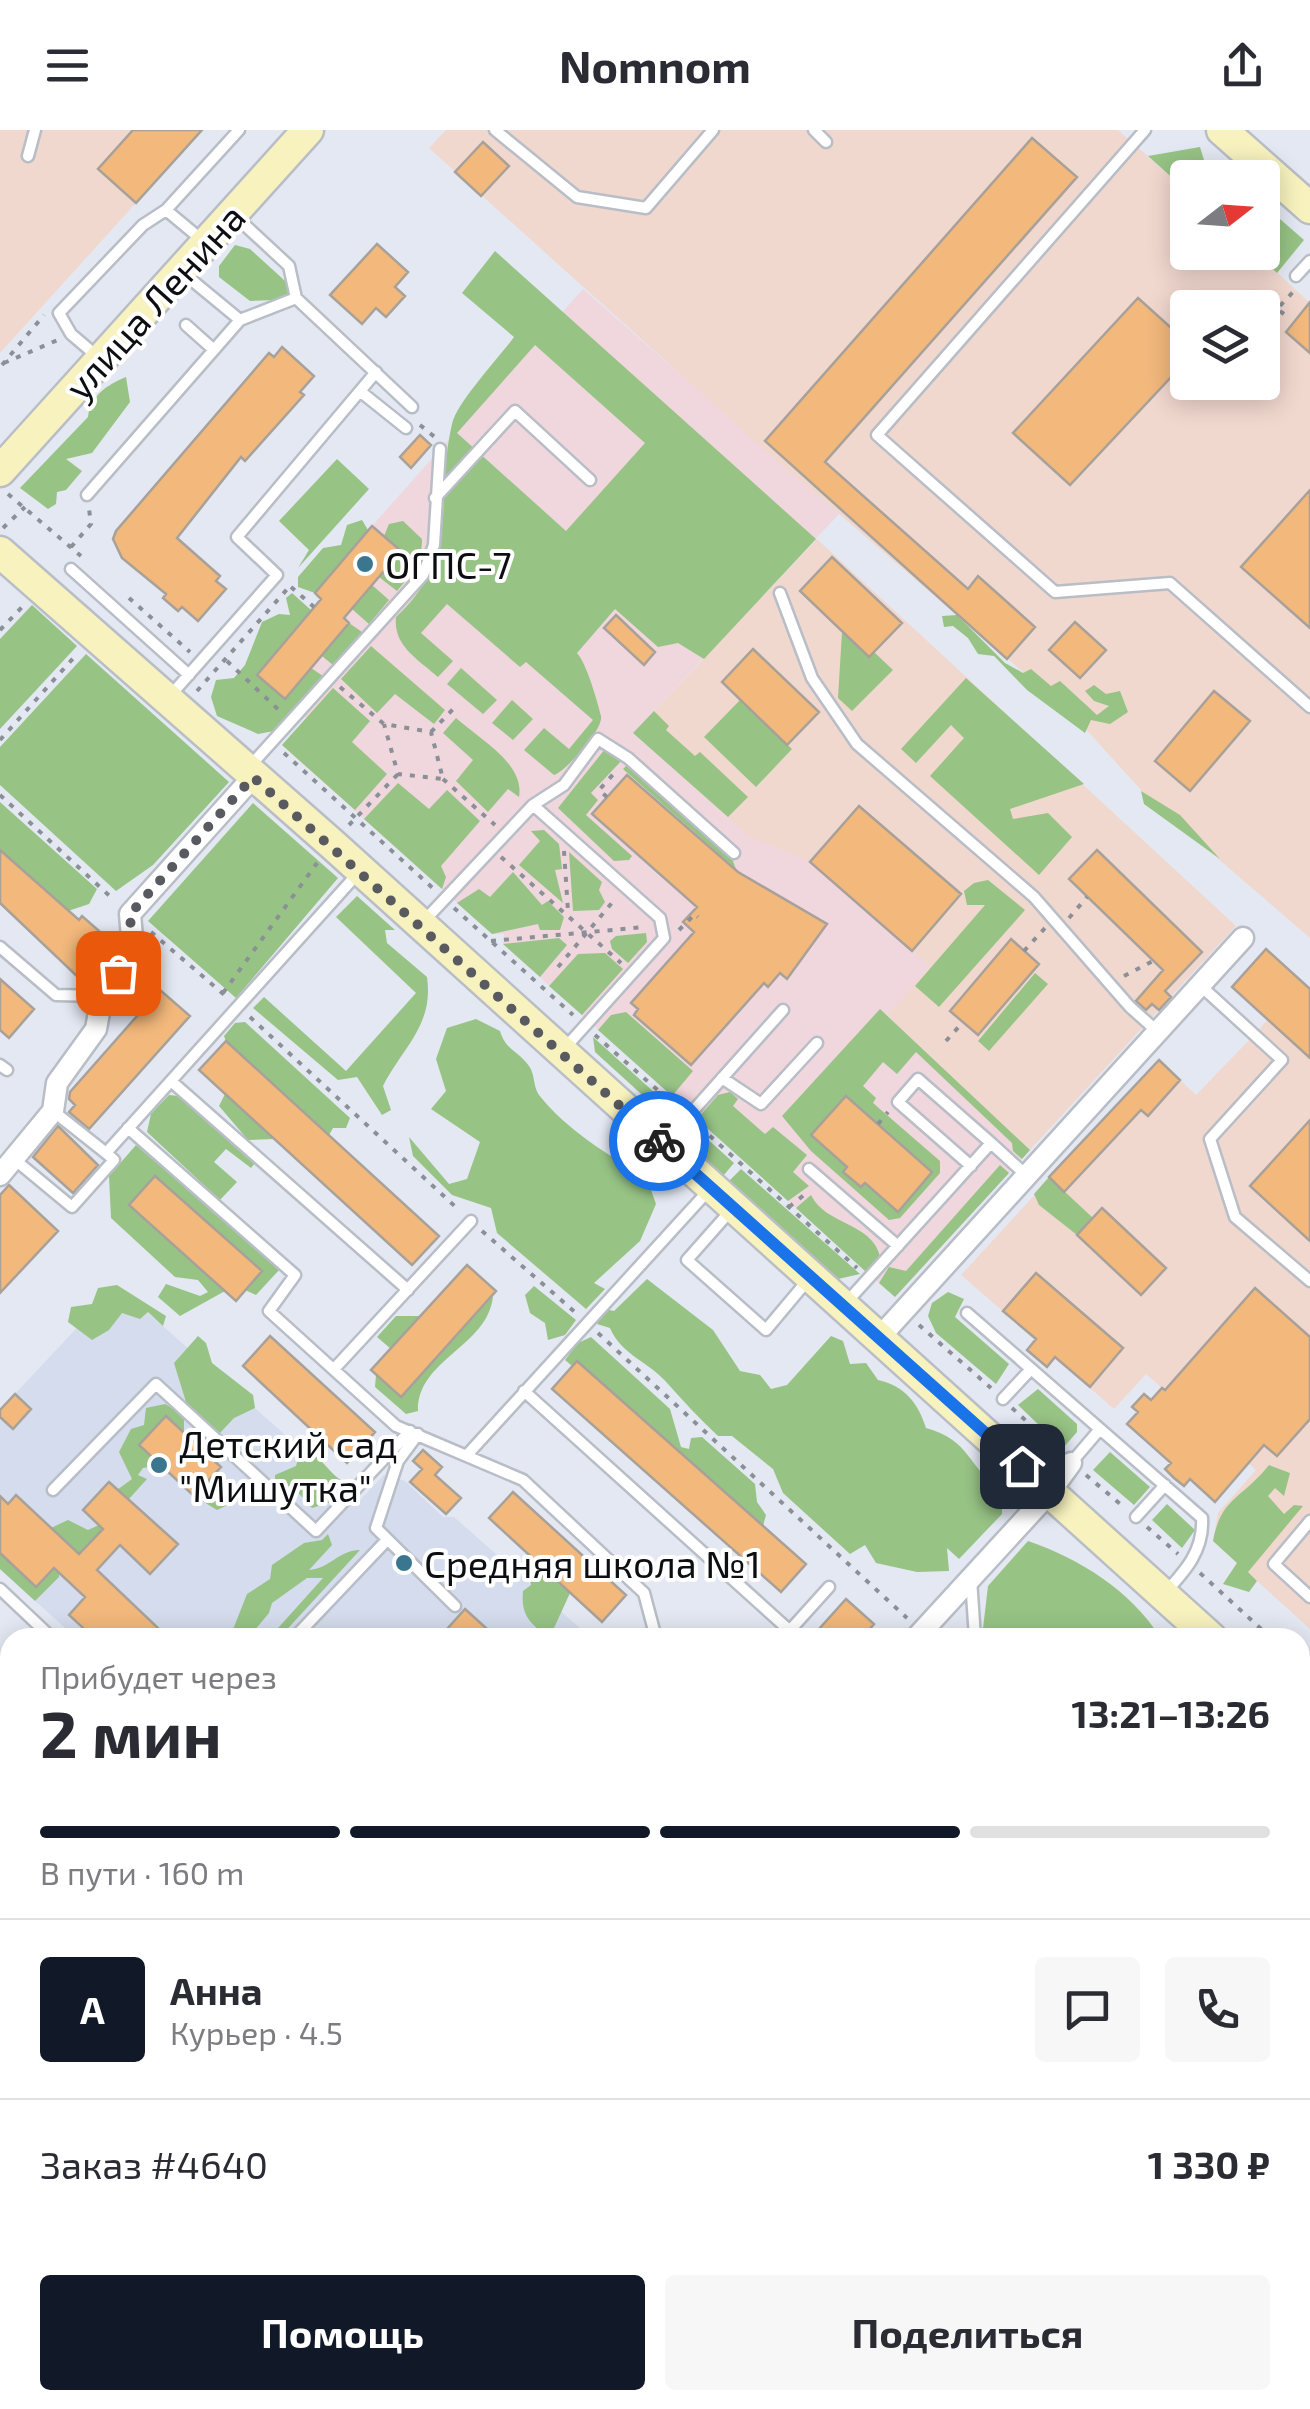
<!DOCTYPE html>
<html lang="ru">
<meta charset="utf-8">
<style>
body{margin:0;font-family:"Exo 2",sans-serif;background:#f7f7f7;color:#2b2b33;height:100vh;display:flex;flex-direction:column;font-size:38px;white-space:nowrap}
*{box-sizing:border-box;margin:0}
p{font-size:32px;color:#7c7c81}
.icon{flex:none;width:55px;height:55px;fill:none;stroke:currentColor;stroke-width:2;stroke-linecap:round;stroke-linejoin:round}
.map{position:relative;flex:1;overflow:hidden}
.drawer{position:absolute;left:0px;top:1498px;width:1310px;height:782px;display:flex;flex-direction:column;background:#fff;border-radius:30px 30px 0 0;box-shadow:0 5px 25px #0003}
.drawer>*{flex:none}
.needle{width:65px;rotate:73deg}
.buttons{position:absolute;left:1170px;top:30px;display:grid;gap:20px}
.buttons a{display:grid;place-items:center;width:110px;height:110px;border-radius:10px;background:#fff;box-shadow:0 5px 25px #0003;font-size:50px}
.pin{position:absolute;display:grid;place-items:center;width:85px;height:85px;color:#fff;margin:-42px;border-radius:20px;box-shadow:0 5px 15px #0006}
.courier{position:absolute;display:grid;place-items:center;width:100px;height:100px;margin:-50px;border:8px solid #1a73e8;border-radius:50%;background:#fff;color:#222;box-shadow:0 2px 12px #0007}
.head em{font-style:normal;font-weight:700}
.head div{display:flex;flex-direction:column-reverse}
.head{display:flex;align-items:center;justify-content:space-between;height:170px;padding:0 40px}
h1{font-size:65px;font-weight:700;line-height:75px}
.bar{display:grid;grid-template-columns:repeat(4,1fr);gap:15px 10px;align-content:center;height:120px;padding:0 40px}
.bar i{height:12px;border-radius:8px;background:#e1e1e2}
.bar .selected{background:#111827}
.bar p{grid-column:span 4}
.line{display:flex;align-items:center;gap:25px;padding:0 40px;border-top:2px solid #e1e1e2}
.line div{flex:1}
.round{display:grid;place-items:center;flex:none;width:105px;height:105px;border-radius:10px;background:#f7f7f7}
.cta{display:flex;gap:20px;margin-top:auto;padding:20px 40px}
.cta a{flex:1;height:115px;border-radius:10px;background:#111827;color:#fff;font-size:40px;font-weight:700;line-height:115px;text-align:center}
.cta a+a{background:#f7f7f7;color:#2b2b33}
header{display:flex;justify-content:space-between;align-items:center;height:130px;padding:0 40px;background:#fff;font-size:45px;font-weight:700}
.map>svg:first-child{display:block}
.commercial{fill:#f0d6dd}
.industrial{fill:#f1d8cf;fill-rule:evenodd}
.built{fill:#d4dced}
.green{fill:#97c385;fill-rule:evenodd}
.building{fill:#f2b87c;stroke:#a8a199;stroke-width:2.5}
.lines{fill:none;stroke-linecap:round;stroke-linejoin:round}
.lane-casing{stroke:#b8bdc6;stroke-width:15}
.street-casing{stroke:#b8bdc6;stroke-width:25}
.secondary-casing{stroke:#b8bdc6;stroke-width:35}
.path{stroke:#8b8f96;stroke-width:4;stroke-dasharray:5 8;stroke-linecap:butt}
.lane{stroke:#fff;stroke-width:10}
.street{stroke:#fff;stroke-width:20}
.secondary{stroke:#f7f2be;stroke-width:30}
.done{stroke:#585a60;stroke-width:10;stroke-dasharray:0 18}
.route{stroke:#1a73e8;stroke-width:12}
.poi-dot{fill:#3a768d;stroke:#fff;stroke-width:4}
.labels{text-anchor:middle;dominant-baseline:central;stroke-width:8;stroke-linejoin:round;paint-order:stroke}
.street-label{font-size:38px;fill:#0d0e12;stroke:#fff}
.poi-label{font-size:38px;fill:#0d0e12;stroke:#fff;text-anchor:start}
</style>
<header><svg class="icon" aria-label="menu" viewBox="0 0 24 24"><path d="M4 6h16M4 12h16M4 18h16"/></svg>Nomnom<svg class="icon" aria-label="share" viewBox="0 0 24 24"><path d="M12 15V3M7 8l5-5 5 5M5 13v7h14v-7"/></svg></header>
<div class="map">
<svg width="1310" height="2279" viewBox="0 0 1310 2279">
<rect width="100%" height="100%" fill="#e3e8f2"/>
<!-- commercial -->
<path class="commercial" d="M583,159l256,225 -206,219 116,102 61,27 121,106 -44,47 143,135 -135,147 -392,-353 1,-10h-12l-210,-189 24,-27 -49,-43 64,-76 -6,-6 57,-67z"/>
<!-- industrial -->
<path class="industrial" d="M0,0h202l-202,223z
M446,0h672l69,61 1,61 68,1 54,50v635l-160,-138 -77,-85 -313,-269 -331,-298zM1188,178h74v74h-74z
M817,409l419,387 -206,224 -143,-135 43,-48 -120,-105 -61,-26 -116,-103z
M1266,819l44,40v640l-97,-88 5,-28 38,-43 -110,-96 -32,35 -58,-51 -9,9 -20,-17 8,-11 -74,-64 198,-215 37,35 58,-60 14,-16 -36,-32z"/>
<!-- built -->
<path class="built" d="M117,1155l242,216 25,-26 21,6 38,36h11l136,120h-515l-75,-68v-159z
M986,2270h199l10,9h-217z"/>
<!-- green -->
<path class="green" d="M1200,17l4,13 21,17 -37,1 -1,13 -39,-35z
M1263,74l41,36 -27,33 -21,-20 6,-1z
M235,115l15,4 45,41 -19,10 -26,1 -31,-24v-11z
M495,121l321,288 -112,120 -26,-16 -20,4 -43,-38 -38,44c10,11 21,51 24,63 3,13 -36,56 -47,59l-30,-25 20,-22 25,21 24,-29 -67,-58 -6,5 -73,-63 -26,29 32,28 -15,16c-20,-18 -45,-31 -42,-60 66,-61 38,-117 56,-193 5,-22 47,-66 62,-87l-52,-44zM535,215l110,98 -79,88 -109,-98z
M126,247l4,25 -38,51 -26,6 16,12 -16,19 -9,2 -1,12 -8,5 -28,-21 68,-71c3,-22 19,-32 38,-40z
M337,329l32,30 -71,79 11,-18 -30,-29z
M362,390l6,10 -53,63 -17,-6v-10l25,-29 18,-3 6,-20z
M403,391l19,18c0,23 -10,35 -25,52l-18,-14 22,-26 -17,-15 5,-12z
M372,455l17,15 -20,24 -17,-15z
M292,463l19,17 -53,65 27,23 26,-30 12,8 -49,55 -16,3 -41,-18 -6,-19 5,-17 18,-2 11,-13 17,-43 17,-8 11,1 -4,-17z
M32,475l45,41 -77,83v-90z
M957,485l48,48 18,10 8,-4 20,17 9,-5 37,34 12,-9 -15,-5 -9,-10 9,-6 12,9 14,-3 8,21 -18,12 -19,-4 -6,13 -58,-43 -33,-34 -16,-2 -10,-16 -15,-12 -9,1 -2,-11z
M349,493l13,9 -29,33 -11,-9z
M842,502l27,25 5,-5 19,18 -41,41 -14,-13z
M371,516l74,64 -11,14 -39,-30 -18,19 -36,-34z
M86,524l143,128 -76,83 -37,26 -116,-106v-38z
M461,538l36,32 -14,14 -36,-30z
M966,548l118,106 -74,25 3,10 35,-6 24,24 -33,38 -109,-99 34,-38 -13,-13 -35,38 -15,-14z
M333,558l37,33 -18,21 35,32 -32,36 -73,-65z
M512,570l21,19 -20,21 -21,-17z
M740,570l52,49 -36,38 -52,-50z
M654,581l15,15 -3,4 29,26 5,-4 48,45 -20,20 -95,-84z
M456,588c23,21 69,45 63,79l-11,-8 -20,23 -32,-31 17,-21 -30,-27z
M605,619l19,9 -33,35 7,7 -12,15 46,41 -3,4 -15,1 -56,-53z
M628,634l103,92 5,13 -113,-100z
M398,653l31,26 18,-19 33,31 -39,45 5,11 -4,12 -78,-70z
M1141,661l39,24 40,44 -76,-55z
M0,672l97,87 -8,15 -21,7 -68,-61z
M253,673l85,75 -102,120 -88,-77z
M544,700l15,14 3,25 -7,1 8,33 -44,-38 21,-24 -9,-10z
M569,722l33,30 -3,8 6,12 -6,8 -26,1z
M513,742l29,33 6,-4 16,16 -4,13h-20l-2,-6 -46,10 -35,-31 22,-14 11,8z
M988,750l37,30 -86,97 -24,-21 70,-81h-18l-3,-14 10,-8z
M357,766l38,34h-10l2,13 40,34c7,48 -24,70 -44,109l8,24 -9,5 -25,-38 -19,3 -85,-72 11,-11 82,74 70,-78 -80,-76z
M646,803l1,9 -19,21 -16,-14 -2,-8 6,-5z
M559,808l8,7 -27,32 -37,-33z
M605,823l18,16 -41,46 -33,-29 29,-32z
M1035,843l13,11 -59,67 -11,-10z
M880,879l150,141 -8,9 -9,-8 -1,-8 -96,-91 -19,22 -14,-12 -20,24 13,12 -3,5 67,58v12l-40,45 -11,2 -78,-69 -29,-35zM846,966l86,76 -34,39 -33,-28 -4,4 -17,-15 3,-5 -36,-32z
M626,882l67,59 -21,25 -74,-66 13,-15z
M476,889l24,12c6,20 18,19 29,35 6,8 4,21 10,29 27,34 69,61 107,81l10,28 -16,37 -46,42 11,6 -19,20 -89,-76 -6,-25 -39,-13 -39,-39 -4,-19 40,47 18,-5 13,-37 -49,-33 15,-18 -10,-32 11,-31z
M245,892l105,96 -4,10h-13l-4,7 -103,-94 -2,-5 11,-13z
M593,907l72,65h-15l-55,-50z
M730,962l8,7 -5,7 32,28 8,-7 34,28 -14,17 16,14 -21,15 -91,-82 21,-24z
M225,964l49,45 -26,1 -29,-34z
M169,965l9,1 77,67 -4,5 -25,-19 -12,13 23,20 -17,18 -73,-68 4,-18z
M694,997l40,36 -11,13 -25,-22z
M136,1015l144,124 -24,26 -11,-5 17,-19 -108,-95 -25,29 96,86 -45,25 -22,-19 8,-13 34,12 8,-4 -10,-12 -23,-3 -64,-59 -2,-42z
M1000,1035l9,8 -114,124 -16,-14 10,-16 17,4z
M741,1039l119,105 -22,5 -109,-98z
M1049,1047l44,41 -16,17 -38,-30 -5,-11z
M811,1065c14,30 60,27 69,61l-15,15 -69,-63z
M647,1149l66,51 27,41 20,4 11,14 16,-4 44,-49 12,5 7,23 16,-1 12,17c27,6 40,23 48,48 45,12 40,38 76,63v23l-43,45 -12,-11 2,23 -32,1 -41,-9 -11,-18 -15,9 -67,-61 -10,-24 -41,-33h-14c-18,-17 -34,-34 -50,-52 -18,-22 -47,-29 -58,-56l-13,-4 8,-15 9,2z
M117,1155l49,31 -3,10 -15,-14 -8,7 -18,-6 -13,17 -17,10 -24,-18 3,-15 21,-3 6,-16z
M534,1156l42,34 -11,15 -17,5 -3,-17 -15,-10 -5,-18z
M948,1162l16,7 -9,18 54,47 -13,20 -60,-51 -8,-17 4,-13z
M493,1166c-5,51 -76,63 -75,115l-12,3 -31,-27 1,-12 25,22z
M396,1186h25l-30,33 -14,-12z
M198,1206l8,7 6,20 41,32 2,13 -21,10 -15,16 -33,-32 -12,-39z
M591,1207l79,72 11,38 8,2 2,-11 11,-1 53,47 2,18 9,13 -3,11 -198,-166 13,-17z
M1038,1259l39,35v8l-14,16 -45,-43z
M165,1274l19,11v17l-18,-16 -27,28 22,21 -18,3 -5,7 9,4 -19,21 -11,-10 15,-11 -13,-27 12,-23 13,-4 2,-17z
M301,1319c24,7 28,29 50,36l-16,16 -23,7 -19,-21 -18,-3v-9l21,-9z
M1110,1322l40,35 -16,18 -41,-35z
M1269,1335l21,8 -6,23 -9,-8 -7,8 16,18 10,-9 9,1 -55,66 9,9 -8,11 -26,-8 14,-21 -24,-22c8,-44 29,-42 56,-76z
M217,1342l15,13 -2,19 -13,6 -23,-14z
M1167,1374l28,26 -13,18 -30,-28z
M68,1390l20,10 11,-5 7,6 -27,23 -28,-26z
M328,1404l4,11 -23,25c20,-1 30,-20 51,-20l-80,87h-10l53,-59h-16l-35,25 -3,10 -20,24h-19l17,-43 23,-15 2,-14 32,-22 18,-3z
M1028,1411c52,18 102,49 132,96h-178l6,-51z
M0,1423l36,34 23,-24v14l-24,24 -35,-32z
M547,1441l23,22 -16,35 -9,7c-17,-14 -24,-21 -22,-44l8,-6 -3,-12z
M1300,1633l10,9v123l-10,23z
M1300,1841l10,9v110l-10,12z
M598,2270h71l15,9h-82z"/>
<!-- building -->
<path class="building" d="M133,0h69l-66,73 -38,-34z
M1032,8l45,39 -252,285 143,127 10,-13 57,51 -28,32 -242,-218z
M483,12l26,24 -28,30 -26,-24z
M377,114l31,28 -13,15 10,9 -19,21 -10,-9 -14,16 -32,-29z
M1138,168l50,45v16l-118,126 -57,-52z
M1310,172v51l-24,-21z
M282,217l32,29 -14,16 4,3 -59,66 -4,-4 -64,81 43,38 -4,5 10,8 -28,32 -16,-14 -4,4 -15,-13 3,-4 -44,-36 -9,-19 3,-8 153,-178 5,4z
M420,305l11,10 -20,23 -11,-11z
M1310,360v138l-69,-61z
M372,396l29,25 -57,67 5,5 -64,76 -28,-24 64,-76 -6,-6z
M832,427l70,66 -33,34 -69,-66z
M616,485l39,37 -11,13 -40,-37z
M1075,492l31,28 -26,28 -31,-28z
M753,519l66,63 -32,33 -65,-63z
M1214,561l36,30 -60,70 -35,-30z
M627,645l111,97 89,52 -40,55 -7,-6 -12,14 -4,-4 -73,82 -57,-50 4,-6 -7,-6 63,-71 -11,-10 14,-15 -105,-93z
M859,676l102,88 -49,57 -102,-89z
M0,720l79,70 3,-4 32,28 -32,37 -82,-78z
M1097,720l105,102 -37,39 6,6 -12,13 -7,-6 -6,6 -10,-9 27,-31 -94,-91z
M1011,809l28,25 -61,71 -28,-24z
M1266,819l44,40v69l-78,-71z
M0,849l34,30 -25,29 -9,-8z
M160,860l30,26 -101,113 -20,-17 6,-7 -6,-6 1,-7z
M226,911l213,195 -27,29 -213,-195z
M1159,930l21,20 -32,36 -7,-6 -77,82 -15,-15z
M846,966l86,76 -34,40 -33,-29 -4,4 -18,-15 4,-5 -36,-32z
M1310,990v121l-60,-55z
M58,996l40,39 -25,28 -40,-36z
M155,1046l107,95 -26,30 -107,-96z
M9,1055l49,46 -58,62v-98z
M1102,1078l64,60 -25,27 -64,-60z
M467,1135l29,26 -95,106 -30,-27z
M1036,1143l87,75 -33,39 -35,-30 -8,10 -20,-17 9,-11 -33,-28z
M1255,1158l55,49v82l-33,37 -13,-11 -49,57 -25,-23 -6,7 -10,-8 -9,-9 6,-6 -44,-39 11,-12 -6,-5 12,-13 7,6 11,-12 3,2z
M270,1206l105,96 -28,31 -104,-97z
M577,1231l229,203 -25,28 -229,-203z
M15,1264l16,15 -18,20 -13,-12v-7z
M166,1286l55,51 -27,29 -55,-51z
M423,1320l19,17 -7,8 26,23 -15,16 -36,-32 12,-13 -9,-8z
M109,1352l69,62 -28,30 -30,-29 -23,25 61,58 -9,10h-55l-25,-23 16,-18 -31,-29 -18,19 -36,-34v-57l8,8 8,-9 63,59 24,-25 -20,-19z
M513,1362l113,103 -24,27 -113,-104z
M846,1469l28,25 -12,14h-51z
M465,1479l32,29h-58z"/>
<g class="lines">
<!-- lane casing -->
<g class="lane-casing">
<path id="lane" d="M495,0l82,67 69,11 67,-78
M814,0l12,12
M1145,0l-268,305 178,157 115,-9 140,124
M28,26l7,-26
M234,85l55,51 7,32
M202,110l-36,-30 73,-80
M183,143l57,47
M1296,146l14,-15
M186,195l28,25
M98,227l-27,-23 -12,-21 84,-88 23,-15
M361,262l45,36
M87,365l153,-175 56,-22 116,109
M435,368l80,-87 75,69
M71,439l118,106
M780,463l32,85 45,66 177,153 96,110 28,25
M169,567l108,-122 -40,-38 139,-165
M250,636l173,-191 11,-30 6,-96
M533,675l127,113 4,20 -100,111
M424,791l109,-116 31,-20 34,-46 30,19 106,95
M0,817l56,48 45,1
M1202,857l80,73 -72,79 25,78 75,64
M0,935l7,5
M722,948l39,26 56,-61
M171,951l237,209
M53,981l53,42
M128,998l167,147 -26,36 127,115 127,54 121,113 12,45
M667,1010l116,-130
M14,1029l58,48 42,-47 -8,-7 254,-282
M971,1036l-73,-64 20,-23 73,64
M809,1039l89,77
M733,1078l-46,52 79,70 41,-49
M845,1174l146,-161 35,32
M967,1183l235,205c2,33 -17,53 -38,76
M335,1238l136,-147
M524,1261l265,239
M1003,1269l28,-30
M418,1304l-20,27 -22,67 79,78
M467,1325l242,-265
M1071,1333l29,-34
M53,1360l103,-106 160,147 94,-100
M1136,1387l29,-32
M1310,1391l-36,43 36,33
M971,1449l4,59
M0,1459l52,49
M294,1508l92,-97
M783,1508l46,-51
M0,1702l10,-2
M0,1908l10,-1
M1300,2026l10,10
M1300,2093l10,-11
M0,2125l10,-2
M1300,2259l10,-2
M269,2270l9,9
M374,2270l1,9
M518,2270l1,9
M775,2270l10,9
M898,2270l10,9
M1235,2270h17
M1069,2271l9,8
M825,2279l8,-9
M952,2279l9,-9"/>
</g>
<!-- street casing -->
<g class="street-casing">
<path id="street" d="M0,1045l53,-64 4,-28 39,-54 6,-33 31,-47 -3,-35 123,-137
M878,1209l365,-401
M916,1508l134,-146 21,-29
M0,1793l10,-1
M481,2270l2,9"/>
</g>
<!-- secondary casing -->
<g class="secondary-casing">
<path id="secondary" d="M1222,0l88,78
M0,341l308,-341
M0,422l332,292 879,794
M1300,1588l10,10"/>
</g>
<!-- path -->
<path class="path" d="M1284,184l-7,-5 17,-18
M4,233l56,-24
M2,235l42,-50
M420,295l16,13
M8,364l73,62
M3,398l22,-21
M71,417l20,-23 -2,-15
M291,457l23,20
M129,468l61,54
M0,500l24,-25
M227,531l55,52
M340,557l44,37 47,8 12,47 -45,-5 -14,-50
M197,561l93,-105
M431,602l26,-27
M0,610l77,-86
M284,623l152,138
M443,649l52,46
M0,665l114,105
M607,667l-8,-7 19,-21
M349,695l49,-51
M564,721l4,60
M501,727l120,106
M454,778l119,107
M1069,788l18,-21
M679,800l16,-16 3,3
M151,802l77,66
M491,811l154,-14
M1024,821l21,-23
M558,837l58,-69
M1124,846l29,-15
M223,863l94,-130
M250,887l210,194
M595,905l83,73
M946,911l17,-19
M878,994l10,-12
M700,997l157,141
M789,1077l20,-16
M482,1101l94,82
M919,1195l72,63
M598,1203l309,285
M1012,1278l45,41
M1086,1345l39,33
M1147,1397l31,27
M1200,1443l71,65
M1300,1533l10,9
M0,1610l10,-1
M1308,1627l2,-2
M1300,1794l10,-11
M1300,1830l10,9
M0,2024l10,-1
M689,2270l7,9"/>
<!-- lane -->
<use href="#lane" class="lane"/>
<!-- street -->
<use href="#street" class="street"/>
<!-- secondary -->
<use href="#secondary" class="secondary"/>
</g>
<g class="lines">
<!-- done -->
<path class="done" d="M118,843l14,-24 -2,-35 123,-137 406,364"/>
<!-- route -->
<path class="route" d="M659,1011l363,325"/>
</g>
<!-- markers -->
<g class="poi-dot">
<circle cx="365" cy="434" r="10"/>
<circle cx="159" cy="1335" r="10"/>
<circle cx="404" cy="1433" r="10"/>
</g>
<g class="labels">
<!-- street labels -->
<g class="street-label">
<text transform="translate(154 171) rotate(-48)">улица Ленина</text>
</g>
<!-- poi labels -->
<g class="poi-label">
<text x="385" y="434">ОГПС-7</text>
<text x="179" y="1313">Детский сад<tspan x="179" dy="44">"Мишутка"</tspan></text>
<text x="424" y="1433">Средняя школа №1</text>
</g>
</g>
</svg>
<div class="buttons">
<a><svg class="needle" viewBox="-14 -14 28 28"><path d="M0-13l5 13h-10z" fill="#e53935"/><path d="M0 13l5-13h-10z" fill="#7c7c81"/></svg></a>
<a><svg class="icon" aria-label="layers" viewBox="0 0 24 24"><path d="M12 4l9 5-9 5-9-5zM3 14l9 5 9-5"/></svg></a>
</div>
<div class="pin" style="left:118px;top:843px;background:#ea580c"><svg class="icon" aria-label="bag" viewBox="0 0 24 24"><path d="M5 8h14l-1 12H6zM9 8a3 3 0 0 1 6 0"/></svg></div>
<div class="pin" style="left:1022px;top:1336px;background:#1f2937"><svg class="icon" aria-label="home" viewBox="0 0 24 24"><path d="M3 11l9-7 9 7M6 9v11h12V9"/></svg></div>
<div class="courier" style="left:659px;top:1011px"><svg class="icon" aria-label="bike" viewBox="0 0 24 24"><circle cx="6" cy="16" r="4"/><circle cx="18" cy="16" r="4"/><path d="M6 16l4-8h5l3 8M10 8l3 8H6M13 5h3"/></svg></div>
<section class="drawer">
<div class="head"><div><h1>2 мин</h1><p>Прибудет через</p></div><em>13:21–13:26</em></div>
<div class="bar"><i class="selected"></i><i class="selected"></i><i class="selected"></i><i></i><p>В пути · 160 m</p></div>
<div class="line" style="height:180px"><b class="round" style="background:#111827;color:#fff">А</b><div><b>Анна</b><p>Курьер · 4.5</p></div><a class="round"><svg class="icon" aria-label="chat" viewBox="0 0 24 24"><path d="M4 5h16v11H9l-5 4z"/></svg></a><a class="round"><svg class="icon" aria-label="phone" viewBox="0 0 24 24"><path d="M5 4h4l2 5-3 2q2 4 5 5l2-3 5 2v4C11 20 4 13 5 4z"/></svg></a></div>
<div class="line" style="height:130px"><div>Заказ #4640</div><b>1 330 ₽</b></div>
<div class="cta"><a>Помощь</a><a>Поделиться</a></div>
</section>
</div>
